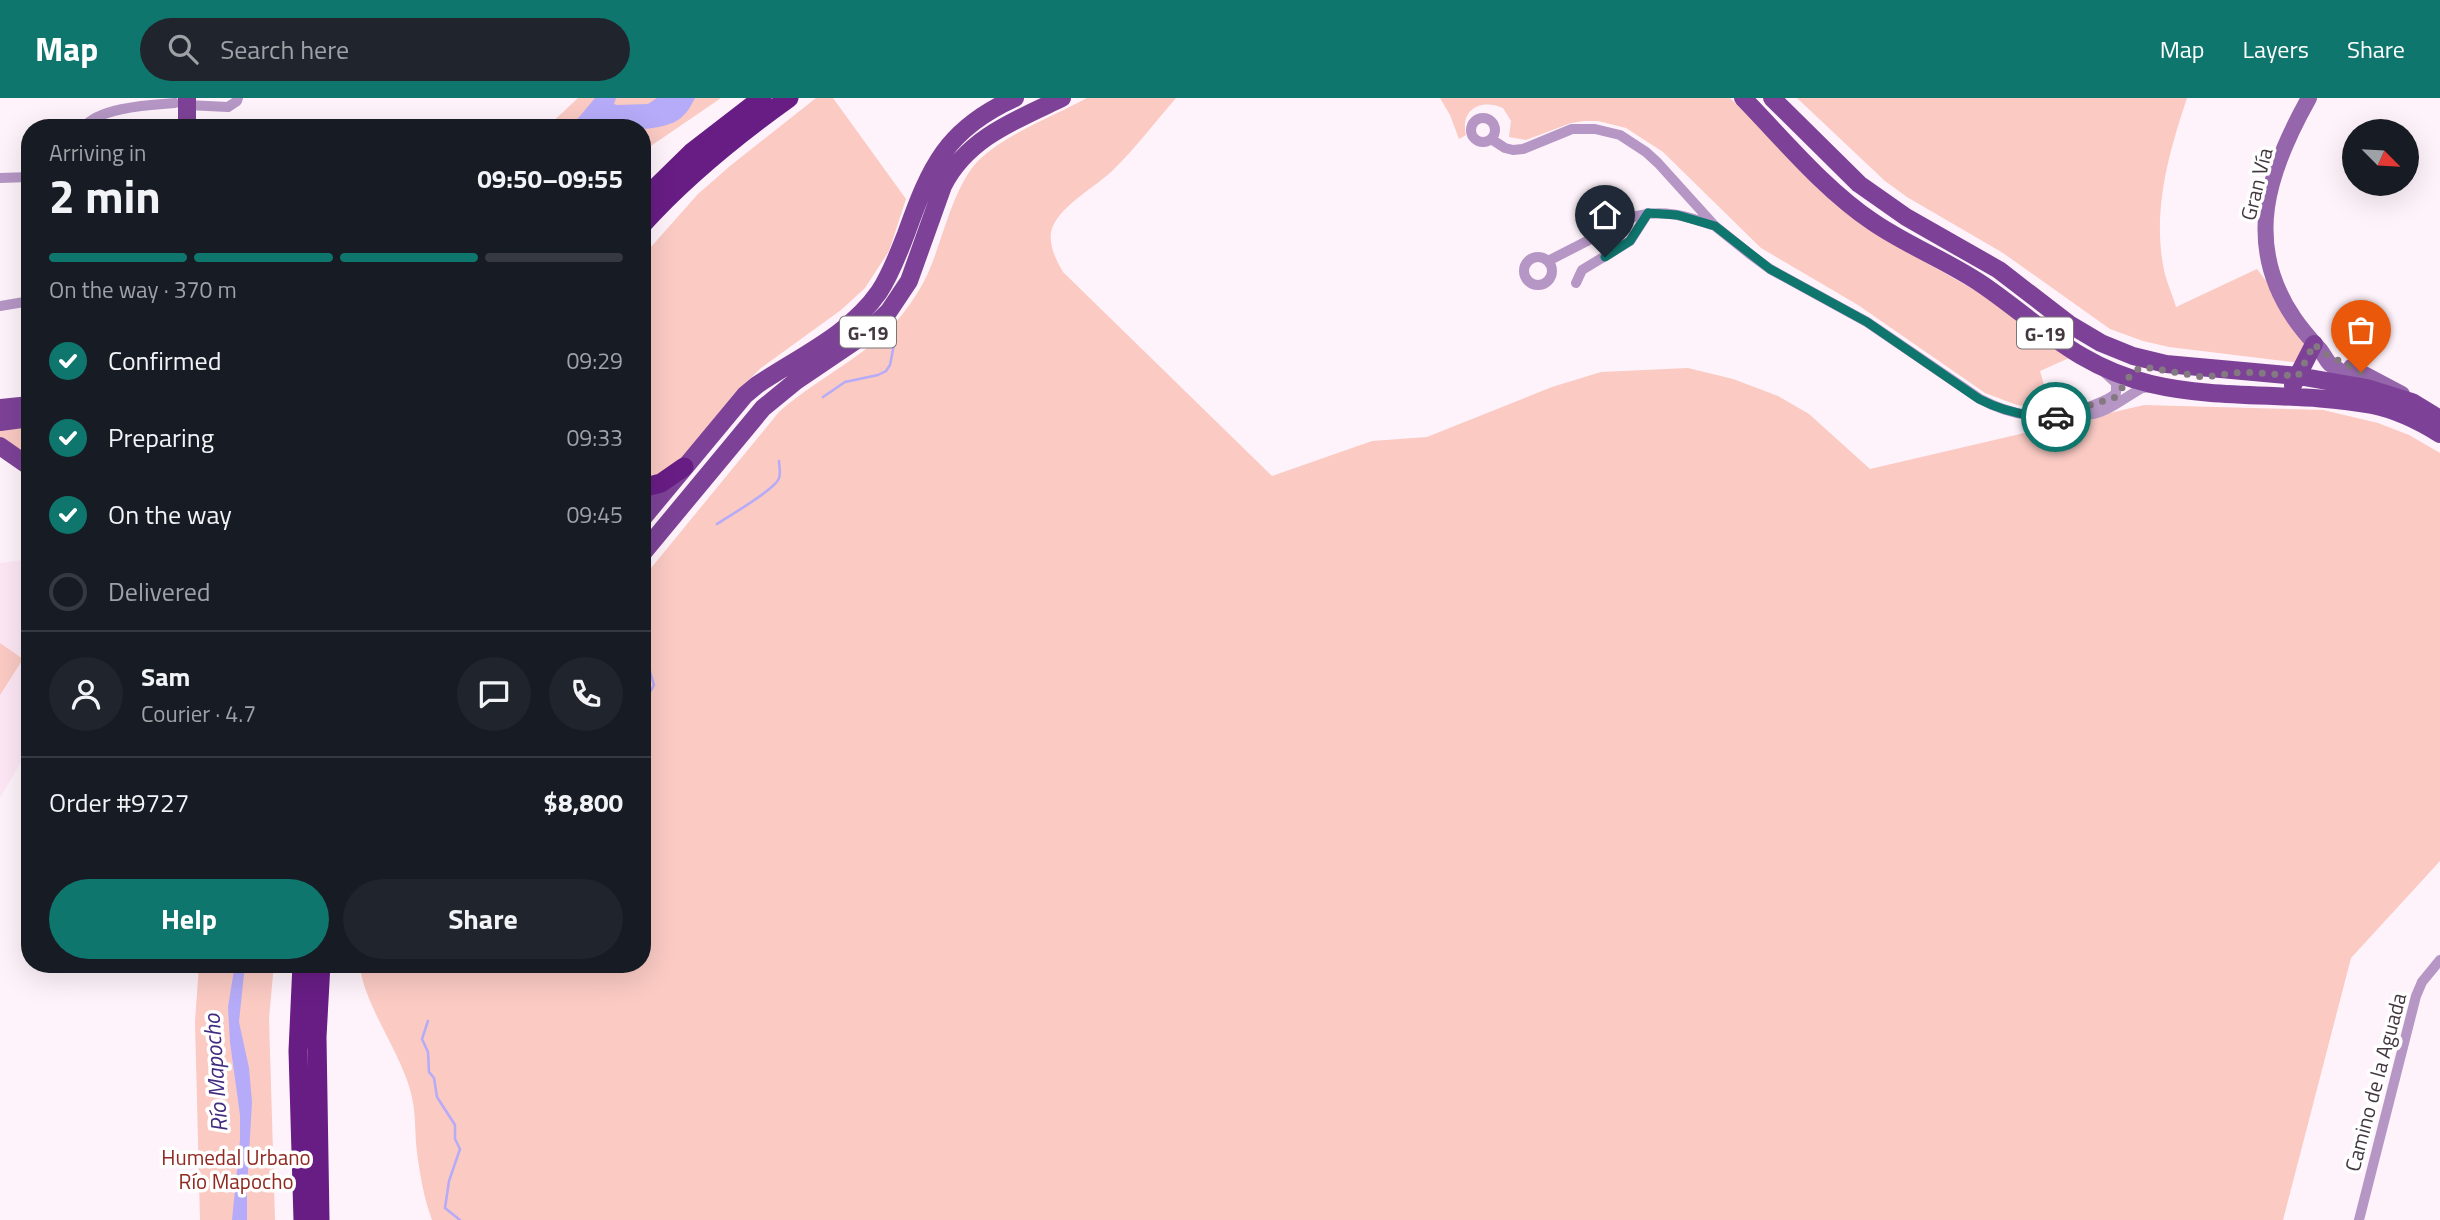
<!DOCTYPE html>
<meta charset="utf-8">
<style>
body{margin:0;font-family:"Titillium Web",sans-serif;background:#20242c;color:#f1f3f6;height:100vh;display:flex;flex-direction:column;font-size:26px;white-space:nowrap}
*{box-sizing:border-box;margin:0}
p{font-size:23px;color:#9ea1a6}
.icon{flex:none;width:38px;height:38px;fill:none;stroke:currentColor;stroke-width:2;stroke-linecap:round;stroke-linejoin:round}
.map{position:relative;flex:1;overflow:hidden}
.drawer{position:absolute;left:21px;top:21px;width:630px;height:854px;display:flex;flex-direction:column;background:#171b24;border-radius:28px;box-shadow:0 7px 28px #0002}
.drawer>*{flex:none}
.needle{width:46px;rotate:114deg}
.tools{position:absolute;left:2342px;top:21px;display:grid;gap:14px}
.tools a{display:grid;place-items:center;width:77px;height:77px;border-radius:50%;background:#171b24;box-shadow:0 7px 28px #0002;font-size:35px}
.pin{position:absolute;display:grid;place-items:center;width:60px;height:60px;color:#fff;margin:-72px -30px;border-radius:50% 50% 50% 0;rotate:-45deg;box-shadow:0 0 7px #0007}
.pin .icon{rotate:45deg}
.courier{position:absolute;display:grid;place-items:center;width:70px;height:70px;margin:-35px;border:5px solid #0f766e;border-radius:50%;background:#fff;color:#222;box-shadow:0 2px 9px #0007}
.headline em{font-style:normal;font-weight:700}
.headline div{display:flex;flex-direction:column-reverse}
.headline{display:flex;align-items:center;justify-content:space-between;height:119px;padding:0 28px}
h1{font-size:46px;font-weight:700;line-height:52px}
.bar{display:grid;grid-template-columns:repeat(4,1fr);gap:10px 7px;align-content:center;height:84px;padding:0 28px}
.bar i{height:9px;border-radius:5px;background:#363941}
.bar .active{background:#0f766e}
.bar p{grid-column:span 4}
.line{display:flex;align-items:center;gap:18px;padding:0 28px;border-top:2px solid #363941}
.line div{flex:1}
.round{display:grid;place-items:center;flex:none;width:74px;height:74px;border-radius:37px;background:#20242c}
ol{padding:0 28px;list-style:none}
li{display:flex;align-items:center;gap:21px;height:77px}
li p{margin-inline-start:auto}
li .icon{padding:7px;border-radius:50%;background:#0f766e;color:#fff;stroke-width:4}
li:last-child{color:#9ea1a6}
li i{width:38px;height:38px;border:4px solid #363941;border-radius:50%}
.primary-button{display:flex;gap:14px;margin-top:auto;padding:14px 28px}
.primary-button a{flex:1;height:80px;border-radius:42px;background:#0f766e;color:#fff;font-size:28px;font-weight:700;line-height:80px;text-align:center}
.primary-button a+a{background:#20242c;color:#f1f3f6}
header{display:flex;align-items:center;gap:42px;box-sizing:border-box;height:98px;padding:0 35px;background:#0f766e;color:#fff}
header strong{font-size:33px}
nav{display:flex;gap:38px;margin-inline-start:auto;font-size:24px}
.search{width:490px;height:63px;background:#20242c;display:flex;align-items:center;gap:18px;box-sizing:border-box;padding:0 24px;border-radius:38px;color:#9ea1a6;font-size:26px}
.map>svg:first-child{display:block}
.built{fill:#fde7f5}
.green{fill:#facac3}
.water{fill:#b5abf8}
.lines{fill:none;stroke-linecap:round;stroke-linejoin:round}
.stream{stroke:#b5abf8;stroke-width:2.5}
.street{stroke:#b596c5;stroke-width:10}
.secondary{stroke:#9566ab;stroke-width:16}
.primary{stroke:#7d4297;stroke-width:18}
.highway{stroke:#681d85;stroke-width:19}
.done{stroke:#847980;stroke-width:7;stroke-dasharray:0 12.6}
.route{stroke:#0f766e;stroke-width:9}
.labels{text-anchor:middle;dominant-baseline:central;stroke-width:7;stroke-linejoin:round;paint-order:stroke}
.shield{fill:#fff;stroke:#7b7479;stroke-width:2}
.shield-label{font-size:19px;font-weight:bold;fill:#43383f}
.street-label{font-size:21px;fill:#43383f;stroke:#fff}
.park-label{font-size:21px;fill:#8f2921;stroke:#fff}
.water-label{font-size:23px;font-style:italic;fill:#412b81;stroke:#fff}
</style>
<header>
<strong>Map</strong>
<div class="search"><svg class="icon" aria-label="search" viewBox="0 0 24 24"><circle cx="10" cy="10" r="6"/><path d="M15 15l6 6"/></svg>Search here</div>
<nav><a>Map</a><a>Layers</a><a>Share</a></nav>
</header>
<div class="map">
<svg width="2440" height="1122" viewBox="0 0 2440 1122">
<rect width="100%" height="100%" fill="#fef3fa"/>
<!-- built -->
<path class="built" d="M30,461v187l-30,52v-235z"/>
<!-- green -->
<path class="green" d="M578,0h143l-79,54v-24h-96z
M816,0h17l73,101 -17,52 -24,37 -24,22 -80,58 -27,26 -56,69 -36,21v-227l56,-63 32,-28z
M1087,0h89c-21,24 -41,51 -64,73 -18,17 -49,33 -59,55 -7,15 3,34 10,46l209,204 100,-35 55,-4 125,-50 49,-15 87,-4 45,11 45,17 31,18 61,55 274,-64 179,5 55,13 31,12 31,18v408l-89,97 -68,262h-1851c-8,-22 -12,-44 -15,-68 -3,-27 0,-42 -9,-69 -14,-41 -42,-76 -49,-119h283v-385l137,-167c38,-34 89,-56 122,-96 12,-15 23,-32 30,-50 13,-32 24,-83 49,-107 28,-26 74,-43 107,-61z
M1440,0h290l95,92 88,65 65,37 91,66 -29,13 11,39 -34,-5 -32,-12 -127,-88 -97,-57 -98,-96 -37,-24 -28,-7h-14l-13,2 -45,17 -17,-3 2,-16 -8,-13c-23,-10 -43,2 -37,27l-7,4 -9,-24z
M1797,0h390c-18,54 -34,110 -24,167 2,14 9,28 13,42l81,-38 55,73 -12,21 -131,-16 -26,-6 -33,-12 -107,-76 -96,-56 -22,-16z
M30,326v32l-30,-19v-10z
M0,545l23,16 -23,36z
M199,866h75l-5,54 6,202h-75l-5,-198z"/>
<!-- water -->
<path class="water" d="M595,0h21l-2,6 3,1 31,-1 9,-6h38c-4,8 -9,17 -17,22 -24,15 -78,8 -108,8z
M235,866h10l-6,58 10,46 3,34 -5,86v32h-15l8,-80v-25l-10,-73 -2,-35z"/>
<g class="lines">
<!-- stream -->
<path class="stream" d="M823,299l22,-15 33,-7 8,-4 4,-6 5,-26
M717,426c12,-8 59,-35 62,-46 2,-5 0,-12 0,-17
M642,546l12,41 -5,9 -7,3
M428,923l-6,18 6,13 1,20 5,6 3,19 18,28v14l5,10 -11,32 -4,27 15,12"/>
<!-- street -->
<path class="street" d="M187,7l41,2 9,-6 1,-3
M1471 32a12 12 0 1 1 24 0a12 12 0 1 1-24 0Z
M83,30c16,-21 67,-23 92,-25
M1491,41l14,9 8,2 10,-1 49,-20h23l25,6 26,17 12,11 57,63 36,29 19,14 97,53 113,77c34,18 58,19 96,14 6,0 11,2 17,1 16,-3 34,-18 49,-26l9,-1
M0,80l30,-1
M1524 173a14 14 0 1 1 28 0a14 14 0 1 1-28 0Z
M1548,163l88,-45c26,-7 51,0 76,9
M1576,185l6,-13 48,-29 18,-28
M0,208l30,-5
M2080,315c11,-10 26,-10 36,-20v-10l-11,-10
M2359,1122l57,-224 6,-14 18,-22"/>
<!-- secondary -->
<path class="secondary" d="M2309,0c-41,73 -66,145 -15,220 8,12 17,22 27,33 3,4 5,9 9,13 11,8 24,16 36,23
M2351,269l51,27"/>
<!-- primary -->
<path class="primary" d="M187,0v30
M1743,0c41,42 81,91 130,124 35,24 75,39 110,63 58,40 95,82 168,99 72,17 148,7 221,21 25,5 47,16 68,29
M1772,0l87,86 47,33 93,53 70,54 32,19 32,13 33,8 132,12 69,12 45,14 28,17
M2293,287l21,-41
M0,310l30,-3
M0,324l30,-4
M0,348l30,21
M642,421l103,-124 12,-10c43,-29 92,-50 122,-93 12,-18 19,-38 27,-58 24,-67 40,-105 109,-136
M642,456l121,-146 33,-27 68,-46 25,-24 20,-30 34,-95c24,-48 73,-66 119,-88"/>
<!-- highway -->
<path class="highway" d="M642,103l50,-49 70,-54
M642,127c44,-49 94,-89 147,-127
M642,390l19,-5 23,-16
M302,866l-4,87 5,169
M320,1122l-3,-183 4,-73"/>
</g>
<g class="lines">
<!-- done -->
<path class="done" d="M2056,319l24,-4 7,-7 29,-9 17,-26 11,-4 59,10 41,-5 54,4 16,-32 8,8 39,20"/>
<!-- route -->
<path class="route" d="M1605,159l25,-16 18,-28 29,2 38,11 55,43 97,53 112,77c25,13 49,18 77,18"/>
</g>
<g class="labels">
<!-- shield labels -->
<g class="shield">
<rect x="840" y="218.5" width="56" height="31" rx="5"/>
<rect x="2017" y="219.5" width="56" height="31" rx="5"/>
</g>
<g class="shield-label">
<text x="868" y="234">G-19</text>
<text x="2045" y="235">G-19</text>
</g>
<!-- street labels -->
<g class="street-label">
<text transform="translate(2256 86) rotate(-76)">Gran Vía</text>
<text transform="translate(2375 984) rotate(-75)">Camino de la Aguada</text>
</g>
<!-- park labels -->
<g class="park-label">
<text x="236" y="1059">Humedal Urbano<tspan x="236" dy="24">Río Mapocho</tspan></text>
</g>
<!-- water labels -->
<g class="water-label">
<text transform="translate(215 975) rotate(-94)">Río Mapocho</text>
</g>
</g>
</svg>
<div class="tools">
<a><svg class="needle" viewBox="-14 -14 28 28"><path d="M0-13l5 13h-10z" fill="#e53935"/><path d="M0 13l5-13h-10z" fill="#9ea1a6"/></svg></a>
</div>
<div class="pin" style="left:2361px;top:274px;background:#ea580c"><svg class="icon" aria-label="bag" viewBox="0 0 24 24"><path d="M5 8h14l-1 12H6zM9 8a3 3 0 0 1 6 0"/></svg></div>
<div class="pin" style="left:1605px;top:159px;background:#1f2937"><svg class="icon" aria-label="home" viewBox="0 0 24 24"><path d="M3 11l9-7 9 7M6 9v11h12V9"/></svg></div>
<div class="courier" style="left:2056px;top:319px"><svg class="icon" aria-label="car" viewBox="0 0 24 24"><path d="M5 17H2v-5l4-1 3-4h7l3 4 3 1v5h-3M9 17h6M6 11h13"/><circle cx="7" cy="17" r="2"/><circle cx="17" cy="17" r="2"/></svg></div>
<section class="drawer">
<div class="headline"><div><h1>2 min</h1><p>Arriving in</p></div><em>09:50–09:55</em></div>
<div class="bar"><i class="active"></i><i class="active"></i><i class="active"></i><i></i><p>On the way · 370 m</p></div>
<ol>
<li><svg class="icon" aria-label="check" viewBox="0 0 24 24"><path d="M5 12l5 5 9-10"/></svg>Confirmed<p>09:29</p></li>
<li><svg class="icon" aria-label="check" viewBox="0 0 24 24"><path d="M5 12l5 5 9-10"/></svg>Preparing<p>09:33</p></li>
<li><svg class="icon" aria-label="check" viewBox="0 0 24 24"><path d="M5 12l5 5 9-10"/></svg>On the way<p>09:45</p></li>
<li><i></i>Delivered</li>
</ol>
<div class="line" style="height:126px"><a class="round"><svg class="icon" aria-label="person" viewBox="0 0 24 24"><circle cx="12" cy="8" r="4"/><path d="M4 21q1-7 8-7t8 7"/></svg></a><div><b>Sam</b><p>Courier · 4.7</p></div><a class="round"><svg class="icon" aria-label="chat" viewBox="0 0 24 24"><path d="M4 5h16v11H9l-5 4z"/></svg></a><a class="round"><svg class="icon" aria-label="phone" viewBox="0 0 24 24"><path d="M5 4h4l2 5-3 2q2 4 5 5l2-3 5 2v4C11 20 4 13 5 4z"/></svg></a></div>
<div class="line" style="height:91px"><div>Order #9727</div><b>$8,800</b></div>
<div class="primary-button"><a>Help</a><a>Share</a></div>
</section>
</div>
